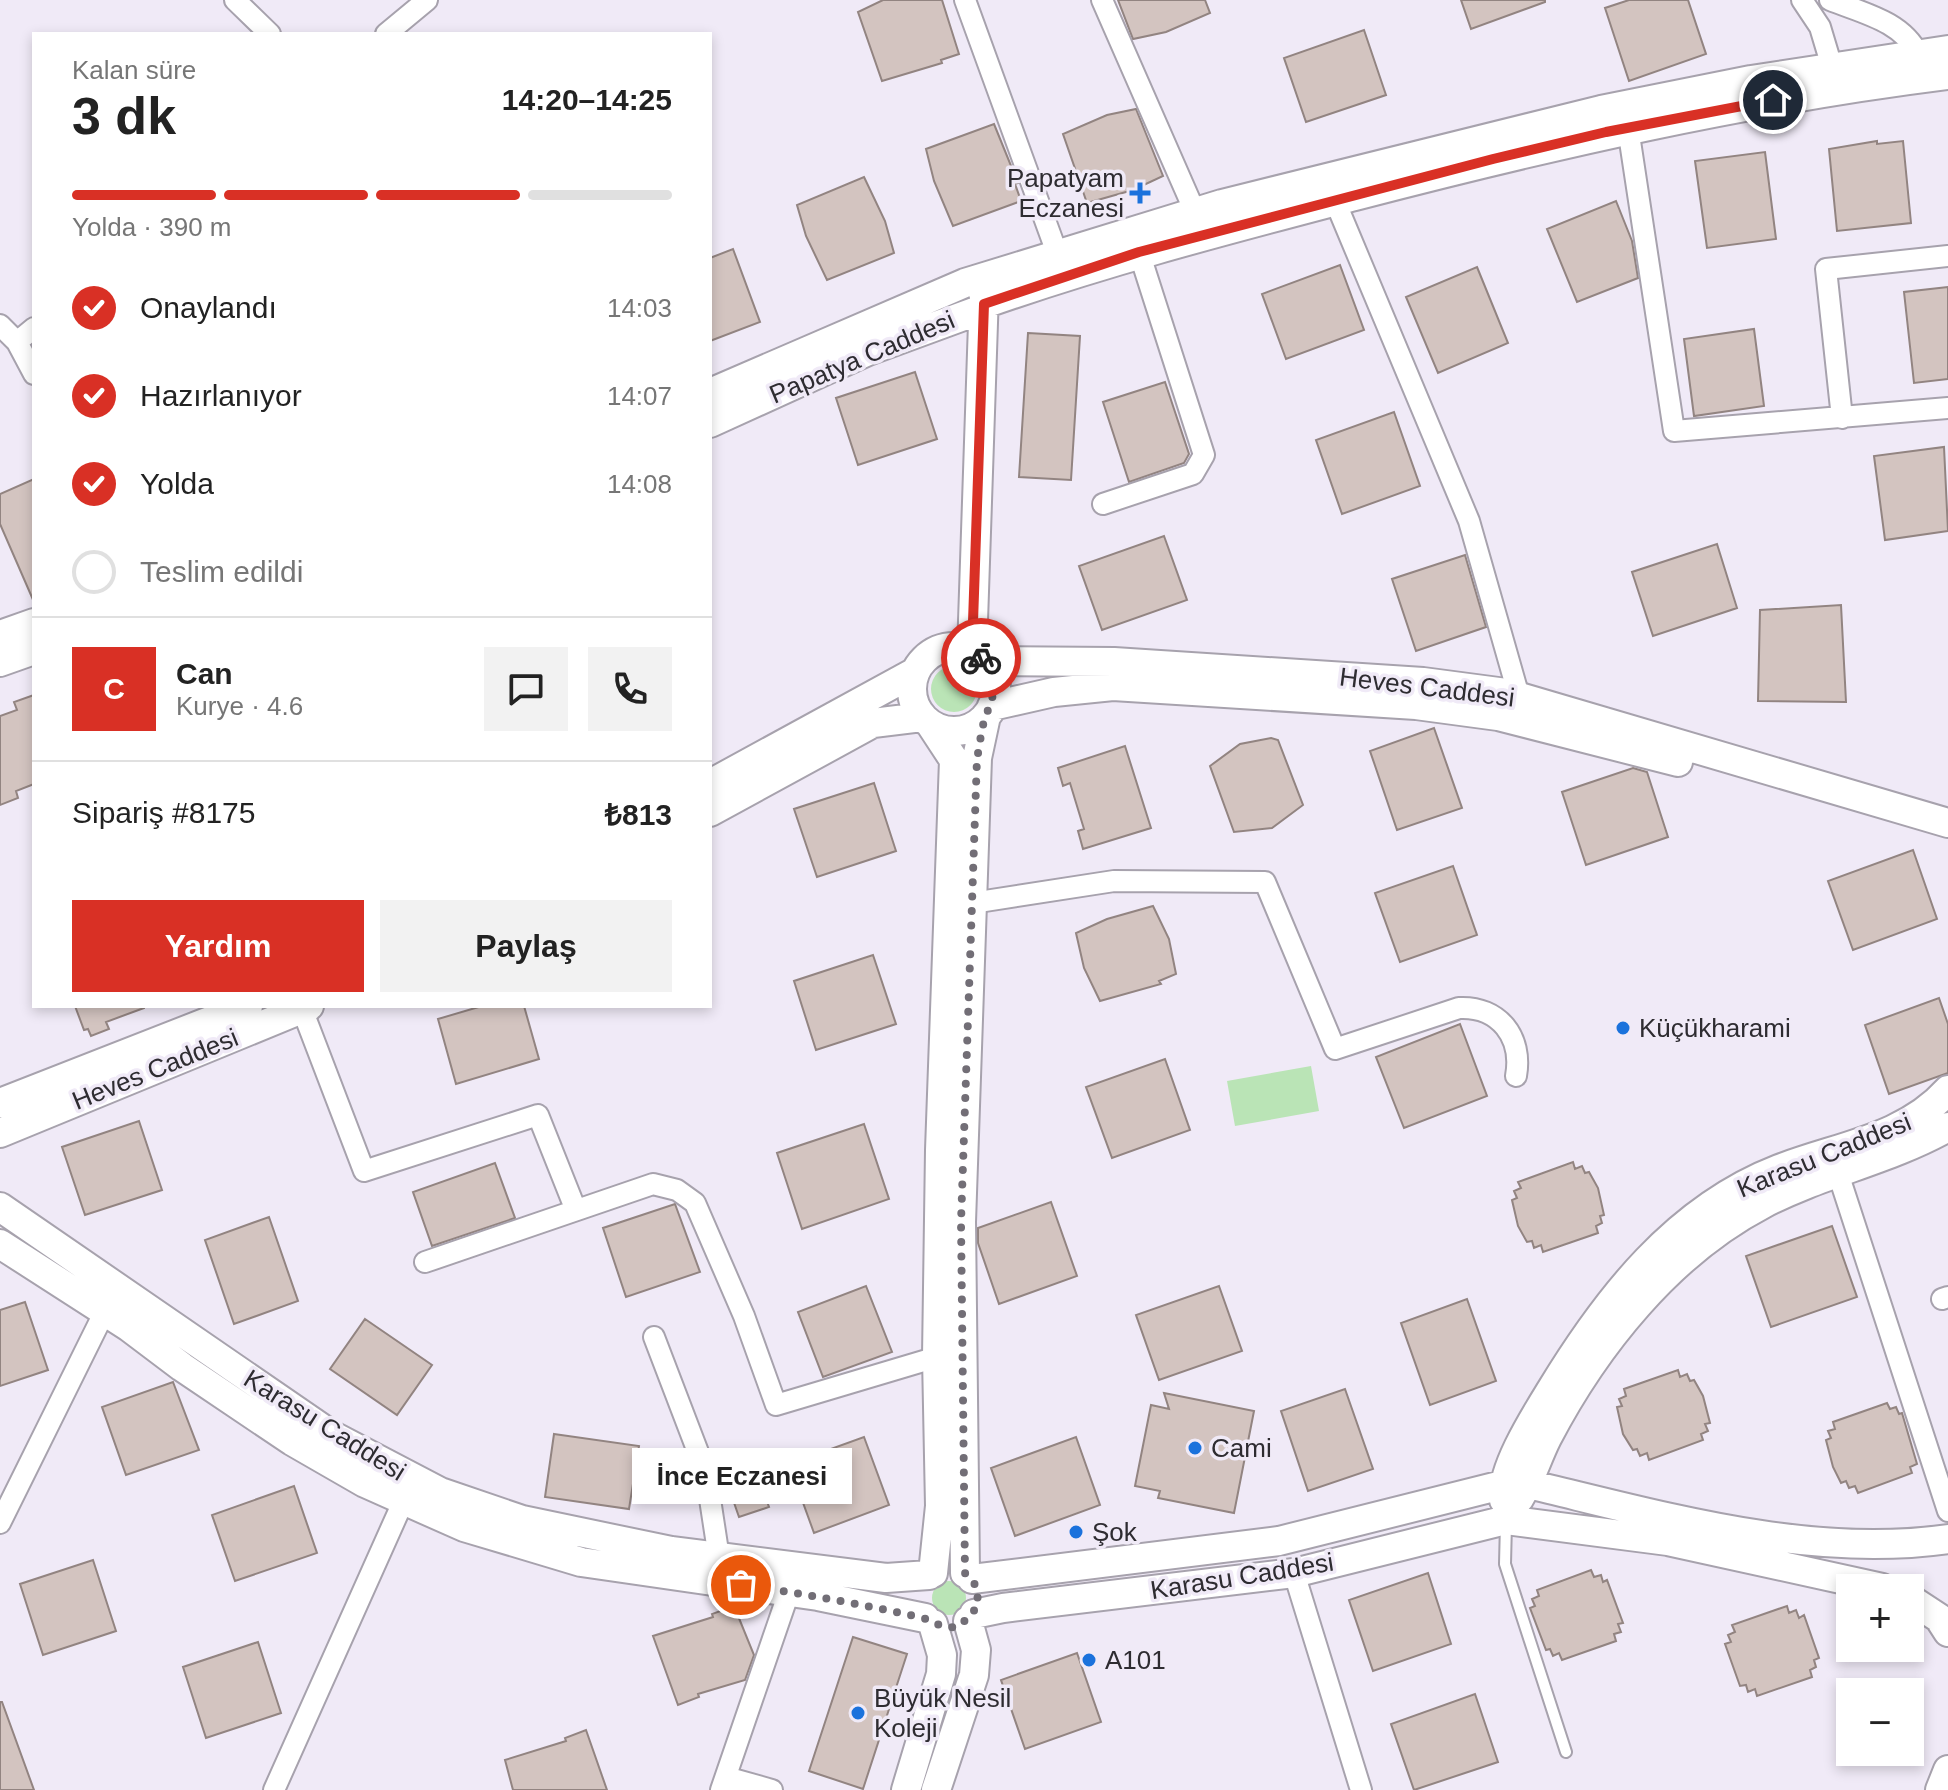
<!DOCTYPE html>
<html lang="tr">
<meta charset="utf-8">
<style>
body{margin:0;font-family:Helvetica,sans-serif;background:#f2f2f2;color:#222;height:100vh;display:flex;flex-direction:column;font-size:30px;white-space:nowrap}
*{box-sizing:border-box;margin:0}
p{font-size:26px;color:#767676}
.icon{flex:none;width:44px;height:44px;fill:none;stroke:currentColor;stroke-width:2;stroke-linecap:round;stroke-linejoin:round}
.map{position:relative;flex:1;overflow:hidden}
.details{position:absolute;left:32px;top:32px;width:680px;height:976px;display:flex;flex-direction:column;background:#fff;border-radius:0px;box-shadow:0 4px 12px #0003}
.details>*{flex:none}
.controls{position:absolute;left:1836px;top:1574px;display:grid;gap:16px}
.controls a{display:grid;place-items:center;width:88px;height:88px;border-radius:0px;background:#fff;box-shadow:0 4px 12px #0003;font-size:40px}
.pin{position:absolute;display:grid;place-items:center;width:68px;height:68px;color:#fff;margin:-34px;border:4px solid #fff;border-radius:50%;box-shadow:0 2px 8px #0007}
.courier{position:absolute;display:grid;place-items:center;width:80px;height:80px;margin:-40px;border:6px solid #d93025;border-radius:50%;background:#fff;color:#222;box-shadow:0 2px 10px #0007}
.bubble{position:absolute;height:56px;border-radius:0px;background:#fff;box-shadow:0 4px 12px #0003;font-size:26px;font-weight:700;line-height:56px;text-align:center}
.summary em{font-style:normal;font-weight:700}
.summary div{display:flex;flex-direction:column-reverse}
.summary{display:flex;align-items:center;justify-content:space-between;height:136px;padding:0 40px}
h1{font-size:52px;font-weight:700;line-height:60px}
.bar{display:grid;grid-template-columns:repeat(4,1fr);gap:12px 8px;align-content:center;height:96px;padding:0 40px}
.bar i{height:10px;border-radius:6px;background:#e0e0e0}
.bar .on{background:#d93025}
.bar p{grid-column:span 4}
.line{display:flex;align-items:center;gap:20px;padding:0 40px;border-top:2px solid #e0e0e0}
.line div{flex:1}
.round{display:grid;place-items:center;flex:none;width:84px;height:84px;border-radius:0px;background:#f2f2f2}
ol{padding:0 40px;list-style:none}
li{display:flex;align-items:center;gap:24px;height:88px}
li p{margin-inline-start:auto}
li .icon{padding:8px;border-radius:50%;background:#d93025;color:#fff;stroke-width:4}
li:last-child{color:#767676}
li i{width:44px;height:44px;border:4px solid #e0e0e0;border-radius:50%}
.cta{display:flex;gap:16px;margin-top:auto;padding:16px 40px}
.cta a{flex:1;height:92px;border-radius:0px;background:#d93025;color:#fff;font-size:32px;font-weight:700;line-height:92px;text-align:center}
.cta a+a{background:#f2f2f2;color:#222}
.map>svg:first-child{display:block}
.green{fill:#bae4b6}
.building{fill:#d3c4c0;stroke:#928481;stroke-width:2}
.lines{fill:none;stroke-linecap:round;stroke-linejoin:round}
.lane-casing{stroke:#a7a2ad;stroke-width:14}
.street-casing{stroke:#a7a2ad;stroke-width:24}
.secondary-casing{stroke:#a7a2ad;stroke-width:32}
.lane{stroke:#fff;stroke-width:10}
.street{stroke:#fff;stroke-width:20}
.secondary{stroke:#fff;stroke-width:28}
.done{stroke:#726e76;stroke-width:8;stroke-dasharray:0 14.4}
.route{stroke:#d93025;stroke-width:10}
.poi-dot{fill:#1b72dc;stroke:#f0eaf7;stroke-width:3}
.labels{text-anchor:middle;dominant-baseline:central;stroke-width:7;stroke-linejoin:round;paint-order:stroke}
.poi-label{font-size:26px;fill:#2e2c31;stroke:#f0eaf7;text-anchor:start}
.street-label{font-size:26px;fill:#2e2c31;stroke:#f0eaf7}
</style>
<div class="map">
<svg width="1948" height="1790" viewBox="0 0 1948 1790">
<rect width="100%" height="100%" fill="#f0eaf7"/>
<!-- green -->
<path class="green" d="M931 689a23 23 0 1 1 46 0a23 23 0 1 1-46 0Z
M1311,1066l8,45 -84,15 -8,-45z
M932 1598a17 17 0 1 1 34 0a17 17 0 1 1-34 0Z"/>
<!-- building -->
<path class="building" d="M883,0h59l17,54 -18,6 1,3 -60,18 -24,-69z
M1118,0h87l5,13 -44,19 -33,7z
M1461,0h84v2l-74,27z
M1629,0h59l18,54 -77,27 -24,-73z
M1364,30l22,65 -80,27 -22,-64z
M1136,109l27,67 -30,14 -46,13 -24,-69 44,-19z
M994,124l24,59 -3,1 6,17 -68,25 -19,-45 -8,-32z
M1877,141v3l26,-3 8,82 -74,8 -8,-82z
M1765,152l11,87 -69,9 -12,-87z
M864,177l21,44 9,32 -67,27 -21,-44 -9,-31z
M1616,201l16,40 6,37 -61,24 -30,-73z
M733,249l27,73 -50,19v-83z
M1340,265l24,65 -78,29 -24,-65z
M1477,267l31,76 -70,30 -32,-76z
M1948,287v92l-34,4 -10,-91z
M1754,329l10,77 -70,10 -10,-77z
M1028,333l52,3 -9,144 -52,-3z
M915,372l22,67 -79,26 -22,-67z
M1165,382l24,72 -5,9 -55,19 -26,-80z
M1394,412l26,74 -78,28 -26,-74z
M1944,447l4,84 -63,9 -11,-84z
M34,479v123l-34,-78v-30z
M1164,536l23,64 -85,30 -23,-64z
M1717,544l20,64 -84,28 -21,-64z
M1465,555l21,72 -70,24 -24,-72z
M1841,605l5,97 -88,-1 2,-91z
M34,695v89l-18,7 2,7 -18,7v-89l17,-6 -3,-8z
M1434,728l28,80 -65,22 -27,-79z
M1271,738l7,2 25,65 -31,23 -38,4 -24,-66 30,-22z
M1125,746l26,82 -68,21 -5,-18 6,-2 -14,-46 -7,3 -5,-18z
M1633,768l14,4 21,65 -82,28 -24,-73z
M874,783l22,68 -79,26 -23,-68z
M1913,850l24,69 -84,31 -25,-69z
M1453,866l24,69 -77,27 -25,-69z
M1153,906l16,33 7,35 -17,7 2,3 -61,17 -16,-33 -8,-35 31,-14z
M873,955l23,69 -80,26 -22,-69z
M1939,998l9,26v49l-59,21 -24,-69z
M75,1006h69v2l-38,14 3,7 -18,7 -3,-7 -4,1z
M482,1006h42l15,53 -83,25 -18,-65z
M1460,1024l27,72 -83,32 -28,-71z
M1165,1059l25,71 -78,28 -26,-71z
M139,1121l23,69 -77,25 -23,-68z
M864,1124l25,75 -87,30 -25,-76z
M1573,1162l2,7 7,-3 3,7 4,-1 9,16 6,27 -4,1 2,7 -6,3 2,7 -55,19 -2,-7 -7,3 -2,-7 -5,1 -9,-16 -6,-26 5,-2 -3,-7 7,-3 -3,-6z
M495,1163l20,55 -83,28 -19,-54z
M1051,1202l26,74 -78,28 -21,-61v-15z
M675,1204l25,68 -74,25 -23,-69z
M269,1217l29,84 -64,23 -29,-84z
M1832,1226l25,71 -86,30 -25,-71z
M866,1286l26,66 -69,25 -25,-65z
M1219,1286l23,65 -83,29 -23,-65z
M1467,1299l29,82 -66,24 -29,-82z
M25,1302l23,68 -48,16v-76z
M365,1319l67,46 -35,50 -67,-46z
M1678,1370l2,7 7,-3 3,7 4,-1 9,16 7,27 -5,1 3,7 -7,3 2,6 -54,20 -2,-7 -7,3 -3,-7 -4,1 -10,-16 -6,-27 5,-1 -3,-7 7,-3 -2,-7z
M173,1382l26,68 -73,25 -24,-68z
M1345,1389l28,80 -65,22 -27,-80z
M1164,1393l90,18 -20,102 -76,-15 2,-7 -25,-5 16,-81 18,4z
M1887,1403l3,6 6,-2 3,7 3,-1 15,51 -7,3 2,6 -54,20 -3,-7 -6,2 -3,-7 -5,2 -8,-16 -7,-27 5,-2 -3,-7 7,-2 -2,-7z
M554,1434l85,12 -10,63 -84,-12z
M864,1437l25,68 -75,28 -25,-69z
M1076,1437l24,68 -85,31 -24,-68z
M752,1460l17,47 -30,10 -16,-46z
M294,1486l23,67 -82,28 -23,-66z
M93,1560l23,71 -73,24 -23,-71z
M1591,1570l3,7 7,-2 2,7 4,-2 16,43 -5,1 3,8 -7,2 2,7 -54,19 -3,-7 -6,3 -3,-7 -4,1 -16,-42 5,-2 -3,-7 7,-3 -2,-6z
M1428,1573l23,71 -78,27 -24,-71z
M734,1606l20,49 -9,25 -47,14 1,3 -21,8 -25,-69 60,-19 -1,-3z
M1787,1606l2,7 7,-3 3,8 5,-3 15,43 -5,2 2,7 -6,3 2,7 -55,19 -2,-7 -7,3 -2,-7 -6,1 -15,-42 6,-2 -3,-7 7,-3 -3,-7z
M853,1637l54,17 -44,135 -54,-18z
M258,1642l23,71 -75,25 -23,-71z
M1077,1653l24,69 -76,27 -24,-69z
M1475,1694l23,68 -84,28 -23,-66z
M0,1702h2l32,88h-34z
M586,1730l21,60h-94l-8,-30 61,-19 -1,-3z"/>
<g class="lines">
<!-- lane casing -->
<g class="lane-casing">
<path id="lane" d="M1506,1523l-1,41 61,188"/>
</g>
<!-- street casing -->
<g class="street-casing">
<path id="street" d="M235,0l35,34
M965,0l92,253
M1102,0l93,212
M1802,0l18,27 12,40
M1830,0c32,13 72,21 88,54
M386,34l41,-34
M1628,128l46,303 274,-23
M1335,201l134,320 53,186
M0,325l17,17 17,32
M17,342l17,-14
M1842,418l-16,-149 122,-13
M1103,504l90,-30 11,-19 -65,-203
M972,903l142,-22 151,1 70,167 124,-41c40,-2 64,29 57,68
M302,1009l62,162 174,-56 37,93
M1834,1161l114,350
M425,1262l228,-78 24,6 18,13 49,113 32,89 161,-48
M1942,1299l6,-2
M654,1337l52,136 13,85
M0,1523l105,-212
M1294,1573l67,217
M726,1777l46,13
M274,1790l129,-288
M721,1790l68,-198"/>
</g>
<!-- secondary casing -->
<g class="secondary-casing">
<path id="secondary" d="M710,393l255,-110 257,-79 379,-94 150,-30 197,-30
M710,423l158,-72 109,-40 7,-7c122,-43 246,-75 371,-108 196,-51 392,-96 593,-121
M0,635l34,-12
M912 689a42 42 0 1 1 84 0a42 42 0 1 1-84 0Z
M972,651l12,-358
M985,661l129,1 309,20 83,11 442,130
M0,662l34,-12
M992,706l62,-14 59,-6 303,19 82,11 180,46
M931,725l23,35 -14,390 -3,207 3,149 -7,67
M710,784l205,-112
M710,812l163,-89 49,-6
M0,1103l248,-97
M0,1133l309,-127
M0,1207l333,229 107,56 82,28 149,31 215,27 43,-3
M0,1244l129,83 53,40 110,74 73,42 99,44 117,35 237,34 107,22
M1519,1499c12,-20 18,-41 28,-61 48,-92 122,-185 216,-234 59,-31 127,-44 185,-77
M1504,1500c-4,-29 31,-84 47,-110 56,-92 125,-181 228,-221 59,-23 125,-30 169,-79
M965,1573l-4,-351 16,-464 9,-42
M972,1579l307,-38 223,-56 26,-1c135,32 280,75 420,55
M1910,1599l29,19 9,14
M974,1614l29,-6 291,-35 212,-53 162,21 214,47
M906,1790l35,-116 1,-19 -9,-31
M936,1790l38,-115 2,-25 -8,-29
M1940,1790l8,-20"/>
</g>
<!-- lane -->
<use href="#lane" class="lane"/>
<!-- street -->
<use href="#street" class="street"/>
<!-- secondary -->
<use href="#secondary" class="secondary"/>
</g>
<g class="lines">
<!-- done -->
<path class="done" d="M741,1585c60,8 119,19 178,32 16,3 22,14 41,9l18,-20 -1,-19 -12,-14 -4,-351 16,-464c3,-13 4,-28 8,-40 8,-22 18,-41 -4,-60"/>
<!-- route -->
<path class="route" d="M981,658l-9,-7 12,-347 155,-52 354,-93 113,-27 167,-32"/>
</g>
<!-- markers -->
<g class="poi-dot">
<path d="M1136 181h8v8h8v8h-8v8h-8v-8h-8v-8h8z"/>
<circle cx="1623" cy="1028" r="8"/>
<circle cx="1195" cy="1448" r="8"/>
<circle cx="1076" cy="1532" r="8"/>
<circle cx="1089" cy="1660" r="8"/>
<circle cx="858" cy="1713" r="8"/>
</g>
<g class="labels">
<!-- poi labels -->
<g class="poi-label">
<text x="1124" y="178" text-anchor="end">Papatyam<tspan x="1124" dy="30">Eczanesi</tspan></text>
<text x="1639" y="1028">Küçükharami</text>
<text x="1211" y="1448">Cami</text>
<text x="1092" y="1532">Şok</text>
<text x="1105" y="1660">A101</text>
<text x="874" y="1698">Büyük Nesil<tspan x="874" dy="30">Koleji</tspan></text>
</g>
<!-- street labels -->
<g class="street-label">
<text transform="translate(862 357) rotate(-23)">Papatya Caddesi</text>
<text transform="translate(1427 687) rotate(7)">Heves Caddesi</text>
<text transform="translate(155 1069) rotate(-22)">Heves Caddesi</text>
<text transform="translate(1824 1155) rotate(-22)">Karasu Caddesi</text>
<text transform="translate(325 1425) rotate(32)">Karasu Caddesi</text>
<text transform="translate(1242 1576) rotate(-9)">Karasu Caddesi</text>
</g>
</g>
</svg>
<div class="controls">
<a>+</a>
<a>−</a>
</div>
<div class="pin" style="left:741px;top:1585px;background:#ea580c"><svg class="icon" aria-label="bag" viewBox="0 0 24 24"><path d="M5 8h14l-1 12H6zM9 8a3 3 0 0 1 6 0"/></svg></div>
<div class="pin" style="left:1773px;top:100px;background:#1f2937"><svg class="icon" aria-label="home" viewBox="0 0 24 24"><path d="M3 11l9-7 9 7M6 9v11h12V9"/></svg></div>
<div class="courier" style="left:981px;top:658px"><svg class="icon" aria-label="bike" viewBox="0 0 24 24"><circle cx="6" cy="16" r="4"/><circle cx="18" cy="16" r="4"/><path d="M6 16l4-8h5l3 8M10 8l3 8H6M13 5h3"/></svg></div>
<div class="bubble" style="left:632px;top:1448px;width:220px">İnce Eczanesi</div>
<section class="details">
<div class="summary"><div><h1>3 dk</h1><p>Kalan süre</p></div><em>14:20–14:25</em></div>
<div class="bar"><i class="on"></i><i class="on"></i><i class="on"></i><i></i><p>Yolda · 390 m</p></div>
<ol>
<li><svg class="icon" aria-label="check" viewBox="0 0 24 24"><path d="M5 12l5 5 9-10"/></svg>Onaylandı<p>14:03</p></li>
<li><svg class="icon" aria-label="check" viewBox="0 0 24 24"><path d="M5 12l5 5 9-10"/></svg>Hazırlanıyor<p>14:07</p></li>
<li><svg class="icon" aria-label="check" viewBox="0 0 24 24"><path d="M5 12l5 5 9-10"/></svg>Yolda<p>14:08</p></li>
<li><i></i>Teslim edildi</li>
</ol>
<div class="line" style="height:144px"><b class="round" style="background:#d93025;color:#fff">C</b><div><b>Can</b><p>Kurye · 4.6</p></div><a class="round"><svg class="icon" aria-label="chat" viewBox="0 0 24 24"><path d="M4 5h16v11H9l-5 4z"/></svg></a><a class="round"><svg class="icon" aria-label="phone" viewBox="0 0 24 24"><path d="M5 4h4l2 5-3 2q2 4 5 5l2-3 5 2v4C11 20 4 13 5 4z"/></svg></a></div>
<div class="line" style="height:104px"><div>Sipariş #8175</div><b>₺813</b></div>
<div class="cta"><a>Yardım</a><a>Paylaş</a></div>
</section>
</div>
